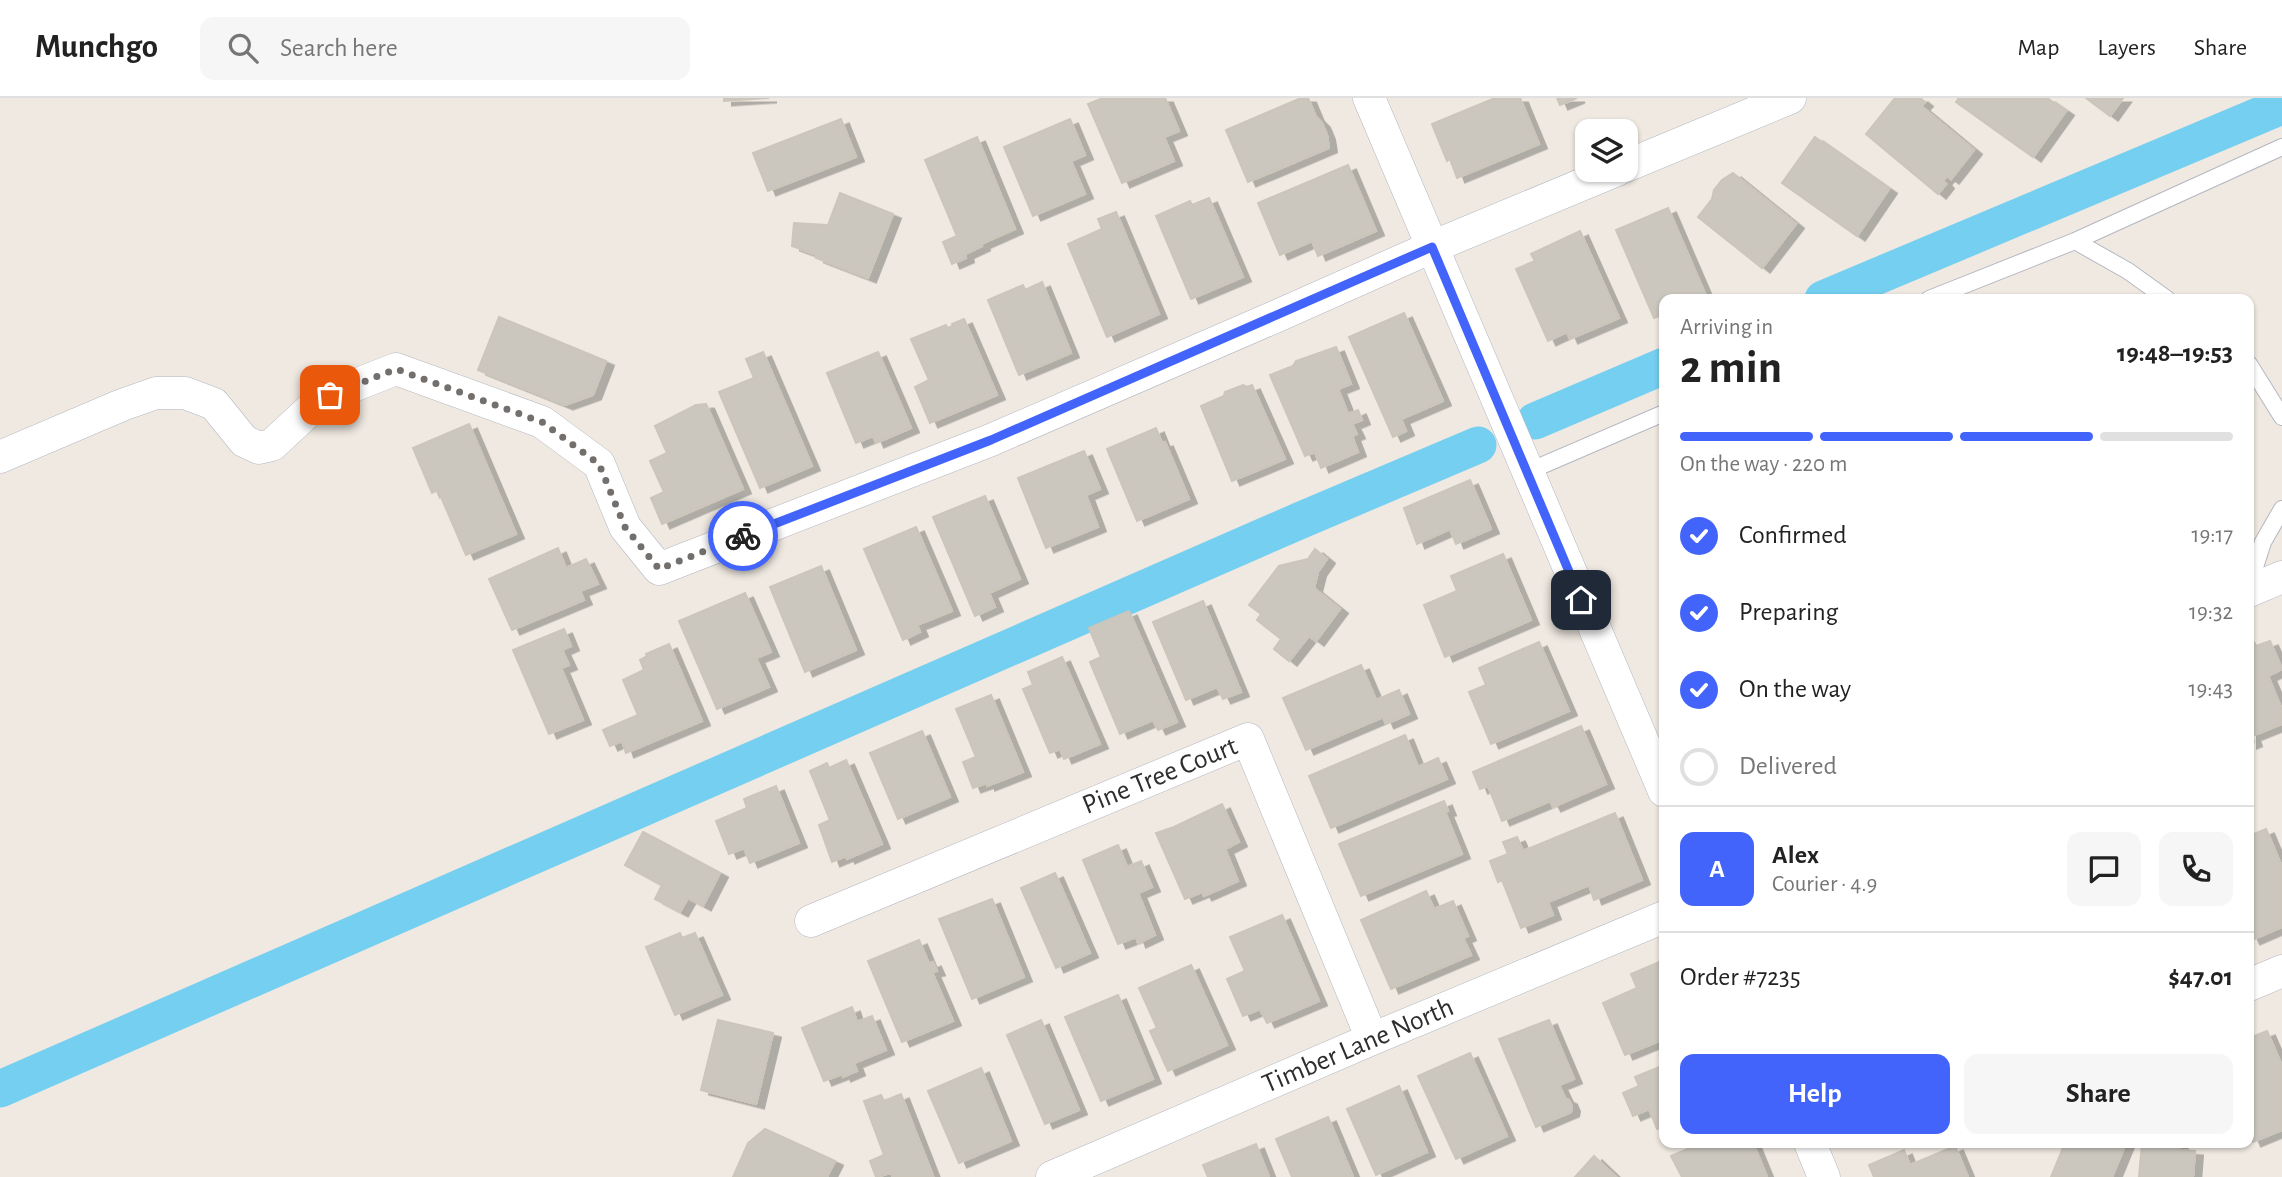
<!DOCTYPE html>
<meta charset="utf-8">
<style>
body{margin:0;font-family:"Alegreya Sans",sans-serif;background:#f6f6f6;color:#222;height:100vh;display:flex;flex-direction:column;font-size:26px;white-space:nowrap}
*{box-sizing:border-box;margin:0}
p{font-size:23px;color:#767676}
.icon{flex:none;width:38px;height:38px;fill:none;stroke:currentColor;stroke-width:2;stroke-linecap:round;stroke-linejoin:round}
.map{position:relative;flex:1;overflow:hidden}
.drawer{position:absolute;left:1659px;top:196px;width:595px;height:854px;display:flex;flex-direction:column;background:#fff;border-radius:14px;box-shadow:0 2px 5px #0004}
.drawer>*{flex:none}
.fabs{position:absolute;left:1575px;top:21px;display:grid;gap:14px}
.fabs a{display:grid;place-items:center;width:63px;height:63px;border-radius:14px;background:#fff;box-shadow:0 2px 5px #0004;font-size:35px}
.pin{position:absolute;display:grid;place-items:center;width:60px;height:60px;color:#fff;margin:-30px;border-radius:14px;box-shadow:0 4px 10px #0006}
.courier{position:absolute;display:grid;place-items:center;width:70px;height:70px;margin:-35px;border:5px solid #4264fb;border-radius:50%;background:#fff;color:#222;box-shadow:0 2px 9px #0007}
.headline em{font-style:normal;font-weight:600}
.headline div{display:flex;flex-direction:column-reverse}
.headline{display:flex;align-items:center;justify-content:space-between;height:119px;padding:0 21px}
h1{font-size:46px;font-weight:600;line-height:52px}
.bar{display:grid;grid-template-columns:repeat(4,1fr);gap:10px 7px;align-content:center;height:84px;padding:0 21px}
.bar i{height:9px;border-radius:5px;background:#e0e0e0}
.bar .active{background:#4264fb}
.bar p{grid-column:span 4}
.line{display:flex;align-items:center;gap:18px;padding:0 21px;border-top:2px solid #e0e0e0}
.line div{flex:1}
.round{display:grid;place-items:center;flex:none;width:74px;height:74px;border-radius:14px;background:#f6f6f6}
ol{padding:0 21px;list-style:none}
li{display:flex;align-items:center;gap:21px;height:77px}
li p{margin-inline-start:auto}
li .icon{padding:7px;border-radius:50%;background:#4264fb;color:#fff;stroke-width:4}
li:last-child{color:#767676}
li i{width:38px;height:38px;border:4px solid #e0e0e0;border-radius:50%}
.primary-button{display:flex;gap:14px;margin-top:auto;padding:14px 21px}
.primary-button a{flex:1;height:80px;border-radius:14px;background:#4264fb;color:#fff;font-size:28px;font-weight:600;line-height:80px;text-align:center}
.primary-button a+a{background:#f6f6f6;color:#222}
header{display:flex;align-items:center;gap:42px;box-sizing:border-box;height:98px;padding:0 35px;background:#fff;border-bottom:2px solid #e0e0e0}
header strong{font-size:33px}
nav{display:flex;gap:38px;margin-inline-start:auto;font-size:24px}
.search{width:490px;height:63px;background:#f6f6f6;display:flex;align-items:center;gap:18px;box-sizing:border-box;padding:0 24px;border-radius:14px;color:#767676;font-size:26px}
.map>svg:first-child{display:block}
.lines{fill:none;stroke-linecap:round;stroke-linejoin:round}
.canal{stroke:#75cff0;stroke-width:37}
.building{fill:#cbc7bf;stroke:#cbc5ba;stroke-width:2;filter:url(#shadow)}
.lane-casing{stroke:#b4b7c1;stroke-width:18}
.street-casing{stroke:#b4b7c1;stroke-width:33}
.lane{stroke:#fff;stroke-width:16}
.street{stroke:#fff;stroke-width:32}
.done{stroke:#726f6d;stroke-width:7;stroke-dasharray:0 12.6}
.route{stroke:#4264fb;stroke-width:9}
.labels{text-anchor:middle;dominant-baseline:central;stroke-width:5;stroke-linejoin:round;paint-order:stroke}
.street-label{font-size:28px;fill:#2e2e2e;stroke:#fff}
</style>
<header>
<strong>Munchgo</strong>
<div class="search"><svg class="icon" aria-label="search" viewBox="0 0 24 24"><circle cx="10" cy="10" r="6"/><path d="M15 15l6 6"/></svg>Search here</div>
<nav><a>Map</a><a>Layers</a><a>Share</a></nav>
</header>
<div class="map">
<svg width="2282" height="1079" viewBox="0 0 2282 1079">
<defs>
<filter id="shadow"><feDropShadow dx="8" dy="4.5" stdDeviation="0" flood-color="#0004"/></filter>
</defs>
<rect width="100%" height="100%" fill="#efe9e1"/>
<g class="lines">
<!-- canal -->
<path class="canal" d="M1823,201l459,-193
M1535,323l129,-55
M0,991l1299,-568 179,-76"/>
</g>
<!-- building -->
<path class="building" d="M724,0h45l-45,3z
M1103,0h62l14,33 -15,6 10,24 -52,22 -34,-79z
M1301,0h7l8,19 6,6 5,12 2,13 -81,34 -22,-52z
M1495,0h25l19,46 -82,34 -7,-19 -3,2 -15,-37z
M1557,0h20l-17,7z
M1895,0h25l5,4 -4,4 53,44 -23,29 -4,-3 -4,5 3,3 -8,10 -72,-60z
M1959,0h88l19,13 -33,46 -77,-55z
M2086,0h37l-13,18z
M841,21l15,38 -88,34 -15,-38z
M1070,21l15,36 -14,6 14,33 -52,22 -29,-69z
M977,39l38,92 -34,15 1,2 -17,8 1,4 -14,6 -9,-22 14,-6 -32,-76z
M1815,39l74,52 -32,47 -75,-53z
M1348,67l28,66 -58,25 -6,-15 -32,14 -22,-52z
M1733,75l63,51 -34,44 -64,-51 14,-18 2,-9 8,-10z
M840,95l53,21 -25,64 -52,-20 1,-3 -25,-9 2,-23 34,2z
M1209,100l34,79 -52,22 -35,-83 34,-15 2,4z
M1668,110l38,88 -8,3h-34v15l-10,4 -38,-88z
M1116,114l43,102 -52,23 -39,-93 34,-15 -4,-10z
M1580,133l39,87 -49,21 -3,-7 -19,9 -32,-72 19,-8 -4,-7z
M1042,184l29,71 -52,22 -31,-75 35,-15 2,5z
M1404,215l39,88 -42,18 5,12 -13,6 -44,-100z
M499,219l107,44 -13,34 -28,10 -87,-35z
M964,221l33,76 -67,28 -15,-36 14,-7 -18,-41 35,-14 1,3 6,-2 -1,-2z
M1336,249l15,37 -13,5 10,25 10,-4 4,10 -10,4 5,10 -5,2 6,16 -37,16 -6,-16 -10,4 -35,-81 23,-9 3,-5z
M763,254l49,114 -52,22 -41,-96 35,-14 -8,-19z
M878,254l33,76 -35,15 -3,-7 -17,7 -29,-70z
M1243,287l4,2 5,-2 33,74 -53,22 -31,-75 23,-10 1,-4z
M706,306l37,85 -81,35 -11,-26 13,-6 -14,-31 17,-8 -12,-27 41,-21z
M469,326l47,110 -50,21 -28,-65 -6,3 -19,-45z
M1156,330l6,15 3,-1 24,57 -52,22 -30,-72z
M1084,353l16,38 -14,6 12,32 -52,21 -28,-70z
M1470,382l21,49 -35,15 -6,-15 -33,15 -13,-36z
M985,398l35,83 -31,14 6,14 -20,9 -42,-99z
M916,429l36,84 -35,14 3,7 -17,8 -39,-91z
M558,450l8,20 20,-9 12,25 -18,7 4,9 -72,30 -23,-51z
M1315,451l12,10 -9,13 -4,16 26,21 -24,32 -7,-5 -20,25 -15,-12 7,-10 -24,-19 4,-6 -12,-9 30,-39 29,-7z
M1503,456l28,66 -86,37 -21,-52 33,-14 -6,-15z
M821,468l35,84 -51,22 -35,-85z
M745,495l26,59 -15,6 13,29 -52,22 -38,-88z
M1203,503l38,91 -18,7 -6,-12 -31,13 -33,-78z
M1129,513l48,111 -19,8 -5,-10 -33,14 -30,-72 11,-5 -12,-29z
M564,531l7,17 -9,4 7,15 -8,3 22,52 -34,14 -36,-84z
M2270,543l12,28 -14,7 14,34v14l-30,12 2,6 -5,2v-100l5,-2 2,4z
M1539,544l30,69 -78,33 -22,-52 17,-7 -7,-17z
M669,546l33,77 -76,32 -4,-12 -12,5 -7,-16 35,-15 -15,-35 21,-10 -4,-10 7,-4 -1,-2z
M1062,559l38,87 -36,15 -4,-10 -10,4 -27,-64 10,-4 -5,-13z
M1361,567l15,35 23,-10 10,24 -23,10 -3,-7 -77,33 -23,-52z
M991,597l32,77 -36,14v-3l-14,5 -10,-26 13,-5 -20,-48z
M1581,628l25,58 -53,23 -3,-6 -48,20 -14,-35 -8,3 -7,-17z
M922,633l28,66 -52,22 -28,-66z
M1405,637l13,32 20,-9 9,21 -116,49 -22,-52z
M846,662l36,84 -35,15 -1,-3 -14,6 -13,-37 11,-5 -20,-49 17,-8 2,5z
M776,688l23,57 -49,20 -6,-15 -15,6 -13,-33 31,-13 -3,-9z
M1444,703l4,10 -3,1 17,42 -101,42 -22,-52z
M1222,706l17,38 -14,7 13,32 -34,15 -2,-4 -17,7 -29,-66 18,-6z
M1615,715l27,67 -48,20 -5,-15 -41,17 5,13 -32,13 -19,-48 -4,2 -8,-21 18,-7 -5,-12 14,-5 6,14z
M2266,731l16,38v60l-30,13 -3,-7v-43l2,-1 -2,-4v-49z
M643,734l77,41 -17,33 -15,-8 -8,14 -25,-13 7,-14 -37,-20z
M1118,747l9,22 14,-6 11,26 -14,6 17,42 -17,8 -2,-6 -18,7 -35,-84z
M1055,775l35,80 -34,15 -35,-80z
M1426,793l8,18 19,-8 15,35 -5,2 8,17 -80,34 -30,-69z
M992,801l32,78 -52,22 -33,-80z
M1282,817l37,86 -52,22 -7,-14 -17,7 -16,-37 18,-8 -15,-34z
M680,835l2,5 13,-5 27,62 -47,20 -29,-68z
M919,842l10,24 4,-2 4,9 -5,1 21,49 -51,21 -34,-81z
M1664,862v79l-39,16 -22,-52 34,-15 -6,-14z
M1191,867l36,80 -59,26 -18,-40 7,-3 -18,-40z
M1118,897l35,84 -52,22 -36,-84z
M852,909l5,15 15,-6 14,34 -32,13 3,8 -14,6 -1,-3 -18,7 -22,-53z
M718,922l55,13 -17,71 -55,-14z
M1041,922l38,90 -34,14 -38,-89z
M1549,922l25,59 -15,6 6,13 4,2 3,7 -1,5 -35,15 -37,-88z
M2267,933l15,35v64l-29,12 -4,-9v-95z
M1470,955l37,83 -51,23 -38,-83z
M1664,967v61l-7,3 -8,-20 -16,7 -10,-23 16,-7 -4,-9z
M981,970l30,73 -52,22 -31,-72z
M1399,988l28,66 -51,23 -29,-66z
M901,996l32,82 -4,1h-36l-2,-4 -15,4 -6,-16 14,-6 -20,-54 17,-6 3,6z
M1328,1019l25,60h-61l-16,-38z
M765,1031l70,32 -8,16h-94l15,-34z
M1702,1045h51l14,34h-85l-11,-21z
M2065,1045h61l-14,34h-61z
M2142,1045h38l-1,7 16,1 -2,26h-54z
M1256,1046l13,33h-61l-5,-12z
M1955,1048l13,31h-94l-5,-12 35,-15 6,15z
M1594,1058l22,21h-41z"/>
<g class="lines">
<!-- lane casing -->
<g class="lane-casing">
<path id="lane" d="M2075,143l207,-94
M1929,201l146,-58 53,30 39,28
M2249,266l33,53
M1527,374l137,-59
M2249,488l14,-44 19,-33"/>
</g>
<!-- street casing -->
<g class="street-casing">
<path id="street" d="M1369,0l295,693
M1626,68l164,-68
M0,359l122,-52 34,-12h29l29,11 30,37 15,7 13,-3 42,-39 16,-11 66,-26 146,53 57,42 26,63 34,42 332,-129 286,-124 155,-69 185,-77
M2249,493l33,-14
M811,823l437,-182 124,300
M2249,887l33,-14
M1810,1045l14,34
M1052,1079l320,-138 292,-122"/>
</g>
<!-- lane -->
<use href="#lane" class="lane"/>
<!-- street -->
<use href="#street" class="street"/>
</g>
<g class="lines">
<!-- done -->
<path class="done" d="M330,297l66,-26 146,53 57,42 26,63 34,42 84,-33"/>
<!-- route -->
<path class="route" d="M743,438l248,-96 441,-193 149,353"/>
</g>
<g class="labels">
<!-- street labels -->
<g class="street-label">
<text transform="translate(1160 678) rotate(-22)">Pine Tree Court</text>
<text transform="translate(1358 948) rotate(-23)">Timber Lane North</text>
</g>
</g>
</svg>
<div class="fabs">
<a><svg class="icon" aria-label="layers" viewBox="0 0 24 24"><path d="M12 4l9 5-9 5-9-5zM3 14l9 5 9-5"/></svg></a>
</div>
<div class="pin" style="left:330px;top:297px;background:#ea580c"><svg class="icon" aria-label="bag" viewBox="0 0 24 24"><path d="M5 8h14l-1 12H6zM9 8a3 3 0 0 1 6 0"/></svg></div>
<div class="pin" style="left:1581px;top:502px;background:#1f2937"><svg class="icon" aria-label="home" viewBox="0 0 24 24"><path d="M3 11l9-7 9 7M6 9v11h12V9"/></svg></div>
<div class="courier" style="left:743px;top:438px"><svg class="icon" aria-label="bike" viewBox="0 0 24 24"><circle cx="6" cy="16" r="4"/><circle cx="18" cy="16" r="4"/><path d="M6 16l4-8h5l3 8M10 8l3 8H6M13 5h3"/></svg></div>
<section class="drawer">
<div class="headline"><div><h1>2 min</h1><p>Arriving in</p></div><em>19:48–19:53</em></div>
<div class="bar"><i class="active"></i><i class="active"></i><i class="active"></i><i></i><p>On the way · 220 m</p></div>
<ol>
<li><svg class="icon" aria-label="check" viewBox="0 0 24 24"><path d="M5 12l5 5 9-10"/></svg>Confirmed<p>19:17</p></li>
<li><svg class="icon" aria-label="check" viewBox="0 0 24 24"><path d="M5 12l5 5 9-10"/></svg>Preparing<p>19:32</p></li>
<li><svg class="icon" aria-label="check" viewBox="0 0 24 24"><path d="M5 12l5 5 9-10"/></svg>On the way<p>19:43</p></li>
<li><i></i>Delivered</li>
</ol>
<div class="line" style="height:126px"><b class="round" style="background:#4264fb;color:#fff">A</b><div><b>Alex</b><p>Courier · 4.9</p></div><a class="round"><svg class="icon" aria-label="chat" viewBox="0 0 24 24"><path d="M4 5h16v11H9l-5 4z"/></svg></a><a class="round"><svg class="icon" aria-label="phone" viewBox="0 0 24 24"><path d="M5 4h4l2 5-3 2q2 4 5 5l2-3 5 2v4C11 20 4 13 5 4z"/></svg></a></div>
<div class="line" style="height:91px"><div>Order #7235</div><b>$47.01</b></div>
<div class="primary-button"><a>Help</a><a>Share</a></div>
</section>
</div>
